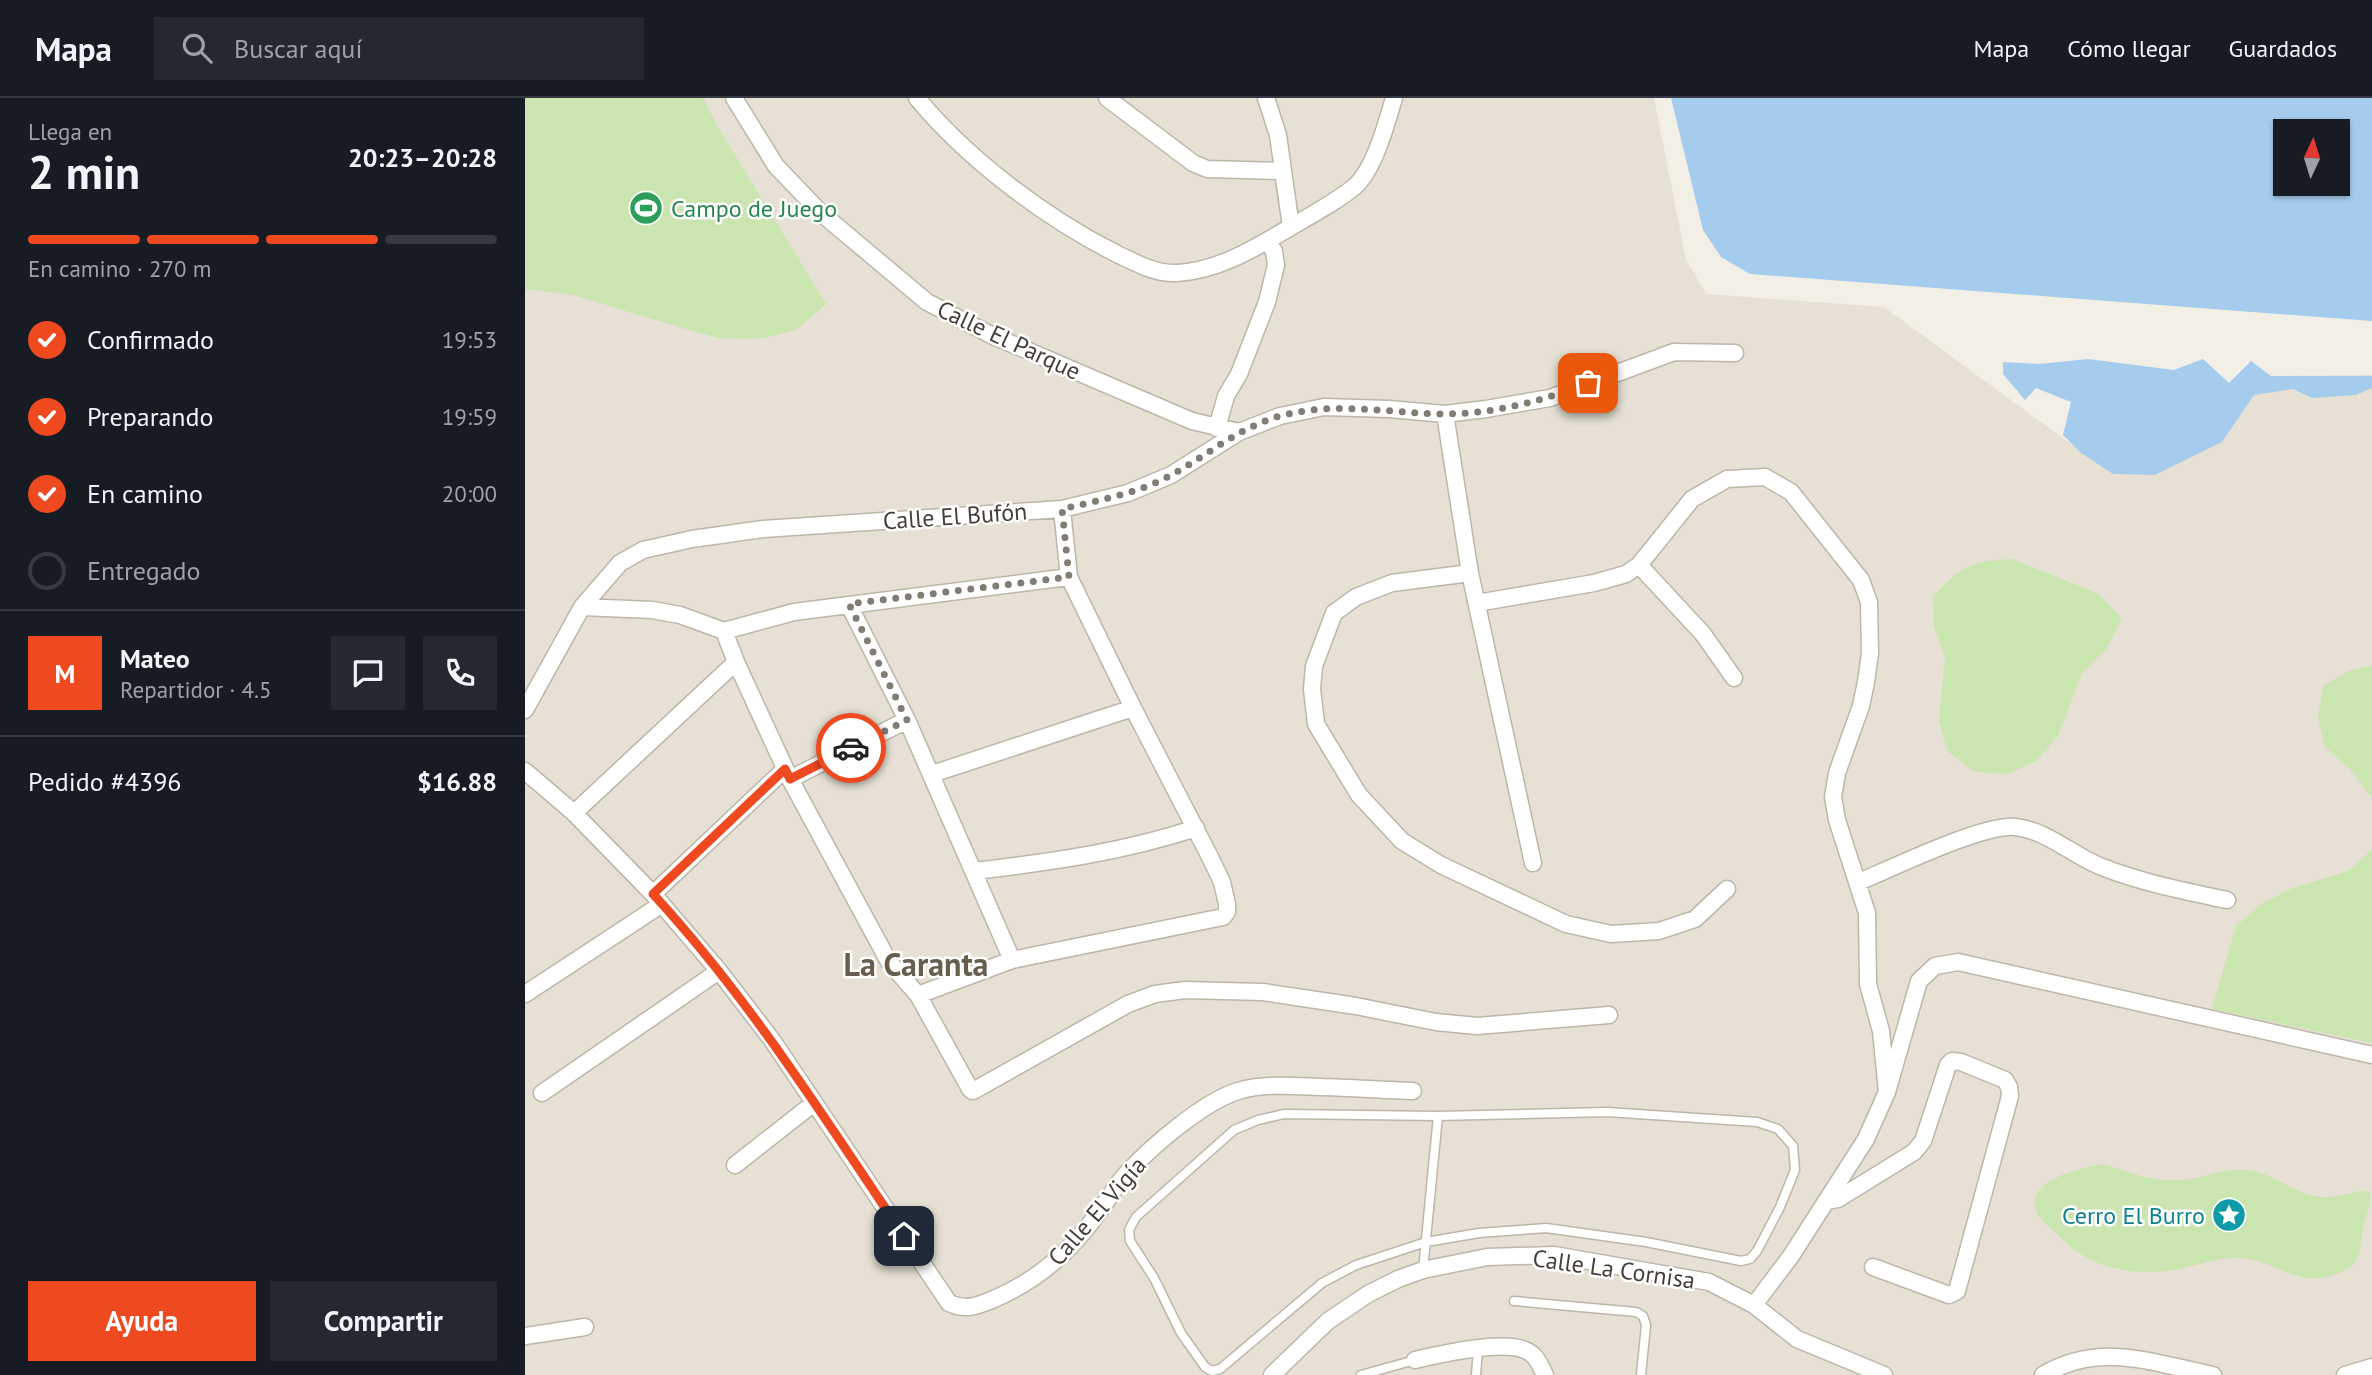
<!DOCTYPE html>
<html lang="es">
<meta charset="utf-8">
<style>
body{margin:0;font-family:"PT Sans",sans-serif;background:#242831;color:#f1f3f6;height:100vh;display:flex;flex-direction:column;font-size:26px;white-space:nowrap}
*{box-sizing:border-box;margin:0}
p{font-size:23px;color:#9ea1a6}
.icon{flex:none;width:38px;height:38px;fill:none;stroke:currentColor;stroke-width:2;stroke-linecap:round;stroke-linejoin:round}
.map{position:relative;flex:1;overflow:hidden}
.sheet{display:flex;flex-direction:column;background:#171b24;width:525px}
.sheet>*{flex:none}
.needle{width:46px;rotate:4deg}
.controls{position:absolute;left:1748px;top:21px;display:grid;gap:14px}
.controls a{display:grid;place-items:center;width:77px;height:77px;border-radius:0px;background:#171b24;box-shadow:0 2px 5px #0004;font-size:35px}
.pin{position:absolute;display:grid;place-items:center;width:60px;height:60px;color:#fff;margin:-30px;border-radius:14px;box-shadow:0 4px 10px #0006}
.courier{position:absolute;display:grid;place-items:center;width:70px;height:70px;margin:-35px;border:5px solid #ef4920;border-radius:50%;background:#fff;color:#222;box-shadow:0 2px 9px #0007}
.headline em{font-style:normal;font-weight:800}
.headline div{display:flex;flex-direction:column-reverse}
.headline{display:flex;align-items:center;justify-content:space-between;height:119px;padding:0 28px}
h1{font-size:46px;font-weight:800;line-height:52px}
.bar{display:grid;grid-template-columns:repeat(4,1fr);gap:10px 7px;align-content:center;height:84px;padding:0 28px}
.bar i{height:9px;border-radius:5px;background:#363941}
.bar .on{background:#ef4920}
.bar p{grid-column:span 4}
.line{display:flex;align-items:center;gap:18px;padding:0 28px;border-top:2px solid #363941}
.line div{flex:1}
.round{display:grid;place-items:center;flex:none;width:74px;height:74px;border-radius:0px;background:#242831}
ol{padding:0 28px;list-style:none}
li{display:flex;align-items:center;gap:21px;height:77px}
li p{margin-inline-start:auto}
li .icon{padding:7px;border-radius:50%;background:#ef4920;color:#fff;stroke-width:4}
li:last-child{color:#9ea1a6}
li i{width:38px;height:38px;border:4px solid #363941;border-radius:50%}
.action{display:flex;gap:14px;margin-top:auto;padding:14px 28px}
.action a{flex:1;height:80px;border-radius:0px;background:#ef4920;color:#fff;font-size:28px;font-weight:800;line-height:80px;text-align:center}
.action a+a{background:#242831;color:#f1f3f6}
header{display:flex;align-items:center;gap:42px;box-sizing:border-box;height:98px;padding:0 35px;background:#171b24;border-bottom:2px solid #363941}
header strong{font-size:33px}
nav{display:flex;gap:38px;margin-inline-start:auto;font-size:24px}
.search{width:490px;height:63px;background:#242831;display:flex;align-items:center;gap:18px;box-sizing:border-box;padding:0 24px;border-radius:0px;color:#9ea1a6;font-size:26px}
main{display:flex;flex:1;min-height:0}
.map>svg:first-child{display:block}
.residential{fill:#e6e1d4}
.green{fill:#cbe5b1}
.water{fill:#a5ccec;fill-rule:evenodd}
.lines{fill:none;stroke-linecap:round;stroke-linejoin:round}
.service-casing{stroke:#bdb7a9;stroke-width:11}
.minor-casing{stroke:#bdb7a9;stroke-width:19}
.service{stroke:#fff;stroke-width:8}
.minor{stroke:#fff;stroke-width:16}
.done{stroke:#817d74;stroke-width:7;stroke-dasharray:0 12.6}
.route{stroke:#ef4920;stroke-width:9}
.labels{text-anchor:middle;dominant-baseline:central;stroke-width:5;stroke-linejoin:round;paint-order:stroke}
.leisure-label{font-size:24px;fill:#27864d;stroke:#fff;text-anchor:start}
.street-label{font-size:24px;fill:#443f36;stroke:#fff}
.culture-label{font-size:24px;fill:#0d838f;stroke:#fff;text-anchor:end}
.district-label{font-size:32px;font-weight:bold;fill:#675e4d;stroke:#fff}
</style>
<header>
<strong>Mapa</strong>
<div class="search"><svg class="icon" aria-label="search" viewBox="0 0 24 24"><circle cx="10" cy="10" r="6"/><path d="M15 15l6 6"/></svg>Buscar aquí</div>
<nav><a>Mapa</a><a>Cómo llegar</a><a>Guardados</a></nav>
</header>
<main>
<section class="sheet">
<div class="headline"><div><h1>2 min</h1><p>Llega en</p></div><em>20:23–20:28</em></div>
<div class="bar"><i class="on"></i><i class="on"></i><i class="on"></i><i></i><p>En camino · 270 m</p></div>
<ol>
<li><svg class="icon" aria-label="check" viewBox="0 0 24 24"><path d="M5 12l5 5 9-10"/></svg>Confirmado<p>19:53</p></li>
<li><svg class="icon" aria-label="check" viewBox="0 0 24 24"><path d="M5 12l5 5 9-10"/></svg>Preparando<p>19:59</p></li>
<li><svg class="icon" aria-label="check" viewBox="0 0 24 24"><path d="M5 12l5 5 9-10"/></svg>En camino<p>20:00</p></li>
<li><i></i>Entregado</li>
</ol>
<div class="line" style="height:126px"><b class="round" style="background:#ef4920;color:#fff">M</b><div><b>Mateo</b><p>Repartidor · 4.5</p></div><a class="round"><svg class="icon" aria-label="chat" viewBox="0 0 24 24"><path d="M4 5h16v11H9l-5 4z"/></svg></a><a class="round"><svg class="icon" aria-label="phone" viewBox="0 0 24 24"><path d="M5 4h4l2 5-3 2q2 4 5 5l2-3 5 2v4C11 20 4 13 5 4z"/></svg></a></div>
<div class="line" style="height:91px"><div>Pedido #4396</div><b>$16.88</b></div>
<div class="action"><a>Ayuda</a><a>Compartir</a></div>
</section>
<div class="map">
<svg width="1847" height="1277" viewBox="0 0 1847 1277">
<rect width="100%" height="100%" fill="#f2efe6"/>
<!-- residential -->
<path class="residential" d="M0,0h1129l32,161 20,35 178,13 217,159 36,9 38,-12 71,-87 126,-1v1000h-1847z"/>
<!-- green -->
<path class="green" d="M0,0h178l15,29 108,177 -30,26 -27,7 -21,2 -29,-1 -30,-8 -116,-35 -48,-6z
M1487,461l87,35 23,25 -15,29 -25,25 -24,63 -22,25 -28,13 -33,-2 -27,-20 -9,-31 6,-65 -11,-29 -1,-30c27,-30 38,-36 79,-38z
M1847,568v132l-21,-28 -26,-23 -7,-30 5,-31 27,-16z
M1847,752v193l-160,-34 24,-83 24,-21 30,-16 58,-18z
M1578,1066c27,8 51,19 79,16 22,-2 41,-12 64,-10 31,3 47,25 75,27 15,1 33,-5 48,-7 3,16 -3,24 -6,40 -2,9 -2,17 -5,26 -3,8 -11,14 -19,17 -38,17 -61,-11 -97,-15 -23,-2 -45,8 -68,12 -21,4 -48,2 -68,-4 -19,-6 -36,-18 -49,-32 -6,-5 -15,-12 -19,-19 -18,-35 44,-47 65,-51z"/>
<!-- water -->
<path class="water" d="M1146,0h701v223l-622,-47 -29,-17 -18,-27zM1813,33v53h-53v-53z
M1563,261l86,11 29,-11 26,24 22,-22 20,15h101v12l-16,7 -44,3 -19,-9 -39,6 -32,47 -67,33 -42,-1 -32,-21 -18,-18 8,-33 -35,-14 -11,12 -22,-26v-12l36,2z"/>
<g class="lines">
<!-- service casing -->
<g class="service-casing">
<path id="service" d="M1082,1014l150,10 21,7 15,17 2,24 -15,37 -23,44 -7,8 -9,2 -95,-19 -100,-14 -67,5 -53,9 -70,23 -34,18 -102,86 -8,2 -7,-4 -24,-34 -27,-55 -24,-37 -1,-11 7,-13 98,-87 24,-10 26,-6 154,2z
M898,1172l15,-154
M989,1203l122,11 7,4 3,9 -5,50
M836,1277l54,-15
M951,1277l2,-26"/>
</g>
<!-- minor casing -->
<g class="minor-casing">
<path id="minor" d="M209,0l42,68 45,47 106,89 64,33 201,86 47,11
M392,0c51,62 129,120 200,156 19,9 38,20 60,19 41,-2 78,-25 112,-45 17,-10 60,-33 71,-47 16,-19 27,-59 34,-83
M582,0l86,65 14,6 76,2
M741,0l12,37 13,92
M920,316l25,159 63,290
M692,330l9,-32 13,-22 28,-72 9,-37 -2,-14 -7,-10
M1114,467l64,69 31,44
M945,475l-78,10 -36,14 -22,16 -20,53 -2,23 4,35 43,71 43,46 39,24 125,59 45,10 48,-3 36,-12 32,-30
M952,505l117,-20 32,-9 13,-9 53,-66 35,-20 38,-2 26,15 70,88 8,22 1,51 -4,29 -5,24 -24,67 -4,24 4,23 30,93 1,71 13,47 6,61
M324,507l58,115 105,240
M57,509l70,3 28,5 44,16 12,31 54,117 99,183 29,33 52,94 3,2 155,-87 27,-10 30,-4 78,2 93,14 80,16 41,4 132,-11
M199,533l70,-19 275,-35
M0,612l57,-103 38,-44 23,-13 49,-11 71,-10 299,-20 66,-16 43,-18 68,-43 41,-16 44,-9 65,2 56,5 41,-5 64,-11 124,-46 61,1
M0,673l49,42 79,81 66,77 53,69 177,263c17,8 28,3 45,-4 42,-18 75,-46 102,-83 11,-14 19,-30 31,-43 25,-27 76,-71 111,-82 27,-8 57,-5 84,-4 31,1 61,3 91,4
M407,676l201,-66
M265,681l117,-59
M49,715l162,-151
M450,773c75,-9 149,-19 221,-43
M1334,784c33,-14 124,-58 156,-55 32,3 58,29 87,40 41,16 83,24 125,33
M128,796l132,-125
M0,896l137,-90
M393,897l94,-35 211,-43 4,-5v-8l-5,-22 -12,-25 -77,-149 -64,-131 -7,-68
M17,995l177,-122
M210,1067l79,-62
M1301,1103l12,-2 76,-47 9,-11 25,-76 4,-4 9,1 44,18 4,7 1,9 -53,195 -8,4 -76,-28
M1229,1207l37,-49 75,-117 21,-47 32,-111 16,-15 23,-4 414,93
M0,1238l60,-9
M890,1262c26,-6 86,-20 110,-10 11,4 15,15 20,25
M747,1277l56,-54 40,-27 30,-15 25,-9 64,-13 67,-2 155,27 45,23 43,34 87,36
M1518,1277c58,-34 109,-12 170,0
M1820,1277l27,-8"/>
</g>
<!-- service -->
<use href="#service" class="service"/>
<!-- minor -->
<use href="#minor" class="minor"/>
</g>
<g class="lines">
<!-- done -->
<path class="done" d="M326,650l56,-28 -58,-116 220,-27 -7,-68c38,-9 78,-16 111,-35 36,-20 67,-47 107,-58 55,-15 108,-3 164,-2 49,0 99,-13 144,-31"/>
<!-- route -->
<path class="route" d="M326,650l-61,31 -5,-10 -132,125c96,104 172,225 251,342"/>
</g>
<!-- icons -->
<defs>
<g id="stadium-disc" transform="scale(1.75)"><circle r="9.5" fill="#2e9e5b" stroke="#fff"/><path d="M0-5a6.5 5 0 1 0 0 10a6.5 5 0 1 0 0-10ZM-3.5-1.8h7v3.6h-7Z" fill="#fff"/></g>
<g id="sight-disc" transform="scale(1.75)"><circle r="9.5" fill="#0f9aa8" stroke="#fff"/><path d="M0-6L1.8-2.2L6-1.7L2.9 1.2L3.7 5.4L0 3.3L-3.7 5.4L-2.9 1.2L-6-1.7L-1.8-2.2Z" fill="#fff"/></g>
</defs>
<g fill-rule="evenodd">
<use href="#stadium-disc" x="121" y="110"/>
<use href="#sight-disc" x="1704" y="1117"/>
</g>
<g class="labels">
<!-- leisure labels -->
<g class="leisure-label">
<text x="146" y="110">Campo de Juego</text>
</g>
<!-- street labels -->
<g class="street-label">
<text transform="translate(484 242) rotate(25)">Calle El Parque</text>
<text transform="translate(430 418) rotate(-4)">Calle El Bufón</text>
<text transform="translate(572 1113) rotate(-49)">Calle El Vigía</text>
<text transform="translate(1089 1171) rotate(8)">Calle La Cornisa</text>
</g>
<!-- culture labels -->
<g class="culture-label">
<text x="1680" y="1117">Cerro El Burro</text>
</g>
<!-- district labels -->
<g class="district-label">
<text x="391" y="866">La Caranta</text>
</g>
</g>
</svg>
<div class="controls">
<a><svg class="needle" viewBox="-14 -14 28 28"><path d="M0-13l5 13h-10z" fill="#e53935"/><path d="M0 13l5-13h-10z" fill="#9ea1a6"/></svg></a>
</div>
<div class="pin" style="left:1063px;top:285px;background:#ea580c"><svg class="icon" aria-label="bag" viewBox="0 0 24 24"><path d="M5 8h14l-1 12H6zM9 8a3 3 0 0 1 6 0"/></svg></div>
<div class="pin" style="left:379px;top:1138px;background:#1f2937"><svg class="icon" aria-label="home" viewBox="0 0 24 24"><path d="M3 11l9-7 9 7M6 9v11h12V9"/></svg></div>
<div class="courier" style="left:326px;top:650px"><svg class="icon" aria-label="car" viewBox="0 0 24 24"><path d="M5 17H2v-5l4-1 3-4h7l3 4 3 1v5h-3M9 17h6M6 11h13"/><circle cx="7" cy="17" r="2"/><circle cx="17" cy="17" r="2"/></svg></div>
</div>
</main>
